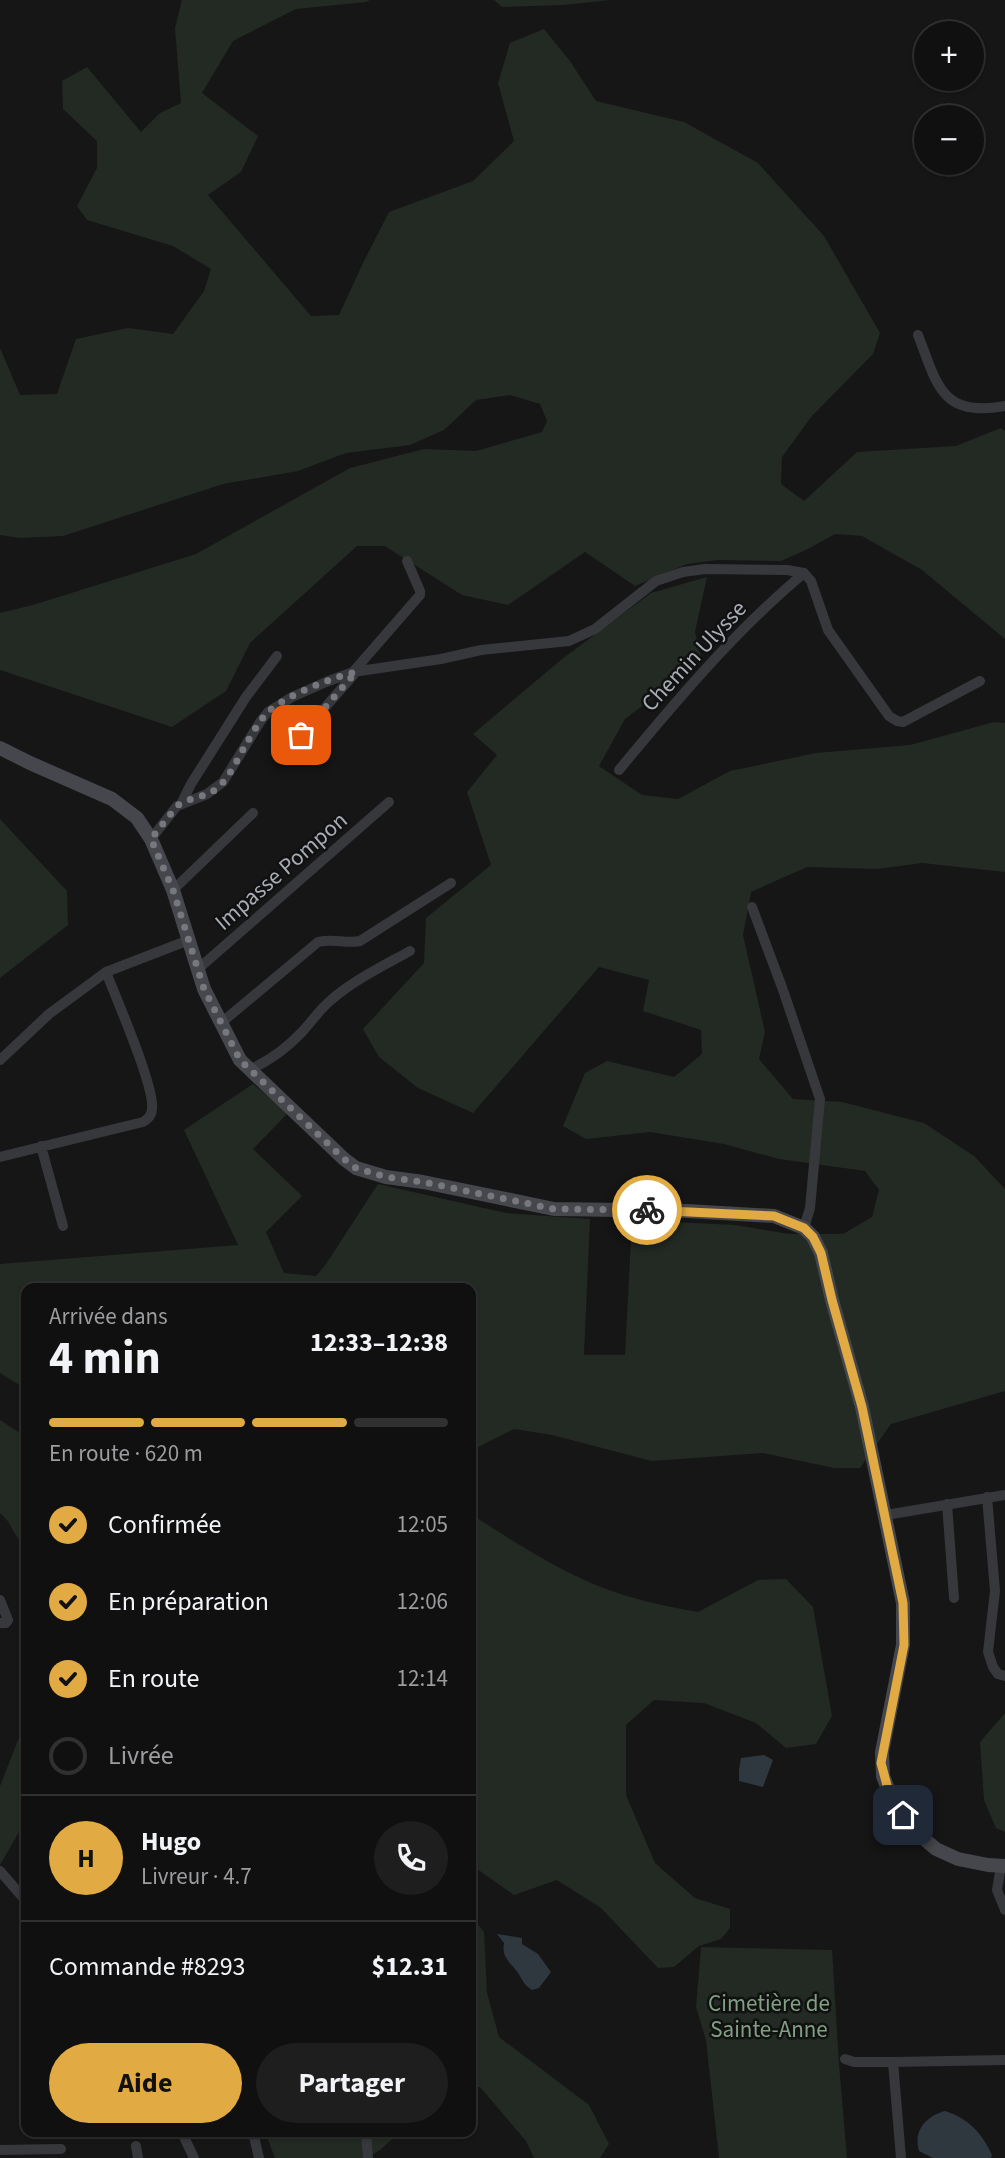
<!DOCTYPE html>
<html lang="fr">
<meta charset="utf-8">
<style>
body{margin:0;font-family:"Source Sans 3",sans-serif;background:#1e1e1f;color:#f1f3f6;height:100vh;display:flex;flex-direction:column;font-size:26px;white-space:nowrap}
*{box-sizing:border-box;margin:0}
p{font-size:23px;color:#9c9d9f}
.icon{flex:none;width:38px;height:38px;fill:none;stroke:currentColor;stroke-width:2;stroke-linecap:round;stroke-linejoin:round}
.map{position:relative;flex:1;overflow:hidden}
.side{position:absolute;left:21px;top:1283px;width:455px;height:854px;display:flex;flex-direction:column;background:#101011;border-radius:14px;box-shadow:0 2px 5px #0004,0 0 0 2px #303031}
.side>*{flex:none}
.controls{position:absolute;left:914px;top:21px;display:grid;gap:14px}
.controls a{display:grid;place-items:center;width:70px;height:70px;border-radius:50%;background:#101011;box-shadow:0 2px 5px #0004,0 0 0 2px #303031;font-size:35px}
.pin{position:absolute;display:grid;place-items:center;width:60px;height:60px;color:#fff;margin:-30px;border-radius:14px;box-shadow:0 4px 10px #0006}
.courier{position:absolute;display:grid;place-items:center;width:70px;height:70px;margin:-35px;border:5px solid #e1aa43;border-radius:50%;background:#fff;color:#222;box-shadow:0 2px 9px #0007}
.overview em{font-style:normal;font-weight:700}
.overview div{display:flex;flex-direction:column-reverse}
.overview{display:flex;align-items:center;justify-content:space-between;height:119px;padding:0 28px}
h1{font-size:46px;font-weight:700;line-height:52px}
.bar{display:grid;grid-template-columns:repeat(4,1fr);gap:10px 7px;align-content:center;height:84px;padding:0 28px}
.bar i{height:9px;border-radius:5px;background:#303031}
.bar .current{background:#e1aa43}
.bar p{grid-column:span 4}
.line{display:flex;align-items:center;gap:18px;padding:0 28px;border-top:2px solid #303031}
.line div{flex:1}
.round{display:grid;place-items:center;flex:none;width:74px;height:74px;border-radius:37px;background:#1e1e1f}
ol{padding:0 28px;list-style:none}
li{display:flex;align-items:center;gap:21px;height:77px}
li p{margin-inline-start:auto}
li .icon{padding:7px;border-radius:50%;background:#e1aa43;color:#111;stroke-width:4}
li:last-child{color:#9c9d9f}
li i{width:38px;height:38px;border:4px solid #303031;border-radius:50%}
.cta{display:flex;gap:14px;margin-top:auto;padding:14px 28px}
.cta a{flex:1;height:80px;border-radius:42px;background:#e1aa43;color:#111;font-size:28px;font-weight:700;line-height:80px;text-align:center}
.cta a+a{background:#1e1e1f;color:#f1f3f6}
.map>svg:first-child{display:block}
.green{fill:#222a23}
.water{fill:#30383f}
.lines{fill:none;stroke-linecap:round;stroke-linejoin:round}
.minor{stroke:#37383c;stroke-width:10}
.secondary{stroke:#45474c;stroke-width:14}
.done{stroke:#76787e;stroke-width:7;stroke-dasharray:0 12.6}
.route{stroke:#e1aa43;stroke-width:9}
.labels{text-anchor:middle;dominant-baseline:central;stroke-width:5;stroke-linejoin:round;paint-order:stroke}
.street-label{font-size:23px;fill:#a9adb6;stroke:#111112}
.park-label{font-size:23px;fill:#819f83;stroke:#111112}
</style>
<div class="map">
<svg width="1005" height="2158" viewBox="0 0 1005 2158">
<rect width="100%" height="100%" fill="#161617"/>
<!-- green -->
<path class="green" d="M182,0h188l-4,2 -70,7 -63,32 -31,52 56,43 -17,36 -33,23 103,121 28,-1 24,-52 26,-51 84,-31 41,-40 -16,-58 12,-40 34,-14 26,32 26,40 88,21 74,41 66,73 56,97 -7,21 -61,62 -30,41 -1,27 23,17 53,-49 99,-6 45,-18 4,3v208l-83,-69 -60,-34 -27,-2 -27,15 -27,12 -64,-1 -30,4 -52,22 -50,-34 -77,53 -46,-10 -77,-49h-28l-107,97 -24,48 -54,36 -172,-57v-57l33,-8 163,-51 154,-86 74,-19 52,2 66,-19 5,-11 -7,-17 -30,-9 -34,5 -32,30 -34,15 -64,8 -48,18 -75,13 -160,52 -43,2 -20,-3v-187l20,47 37,-1 19,-55 52,-11 45,6 31,-43 7,-22 -38,-23 -86,-26 -10,-14 20,-38v-27l-34,-32 -1,-28 25,-14 54,65 19,-19 21,-10 -6,-75z
M494,0h116l-46,5 -62,2z
M707,577l-12,55 7,29 -77,58 -26,47 43,29 36,4 52,-28 86,-18 94,-8 84,-23 11,1v149l-83,-9 -45,6 -70,-2 -56,25 -8,43 22,97 -6,27 34,40 49,3 82,21 50,33 31,33v202l-114,33 -31,44h-26l-71,-15 -111,8 -100,-26 -38,-6 -40,20 -3,11v-172h-445v101l-26,-16v-109l238,-19 -54,-115 69,-46 35,29 -35,36 49,47 -36,36 18,41 32,3 10,-12 52,-80 128,29 84,6 -6,136h41l7,-135 103,5 54,9h54l29,-17 7,-27 -14,-19 -86,-12 -55,-15 -74,-12 -64,7 -23,-13 22,-53 22,-12 67,16 28,-23 -1,-24 -58,-19 6,-31 -50,-13 -126,146 -55,-25 -39,-31 -16,-28 61,-66 2,-45 65,-53 -24,-73 30,-37 -24,-21 89,-75 89,-66z
M0,819l67,72 1,34 -68,53z
M0,1420l26,17v115l-19,-32 -7,-7z
M471,1514c49,32 106,69 163,84 21,6 42,10 64,14l60,-32 28,-1 27,28 19,109 -16,28 -30,4 -30,-25 -52,-20 -50,-3 -28,25v70l29,68 40,35 35,11v19l-9,11 -22,7 -25,21 -16,1 -57,-60 -44,-28 -43,15 -37,-26 -6,-23z
M1005,1713v119l-9,-4 -12,-28 -4,-58z
M26,1720v100l-26,45v-79z
M471,1916l13,16 3,61 12,44 90,68 20,39 -9,14h-66l-8,-17 -46,-54 -9,1z
M701,1947l131,3 7,114 8,94h-128l-13,-118 -10,-33z
M271,2132h129l-20,18 -13,8h-92l-7,-18z"/>
<!-- water -->
<path class="water" d="M764,1755l9,5 -10,27 -24,-6v-11l2,-12z
M497,1934l25,4v6l16,10 13,18 -12,16 -7,2c-7,-5 -8,-7 -12,-14 -7,-13 -19,-16 -16,-33z
M945,2111c23,7 37,22 47,44l-1,3h-58l-14,-7c-6,-20 7,-35 26,-40z"/>
<g class="lines">
<!-- minor -->
<path class="minor" d="M918,335c19,49 23,83 87,71
M353,672l67,-77v-4l-13,-30
M301,735l55,-63
M619,770c57,-69 116,-139 185,-197
M182,802l9,-18 55,-87 31,-41
M151,839l26,-33 30,-12 16,-12 37,-60 8,-10 24,-15 34,-15 27,-10 88,-13 40,-9 88,-9 26,-12 61,-48 27,-9 22,-3 82,1 17,3 7,8 17,49 61,86 8,5 6,1 77,-41
M173,890l80,-77
M752,907l31,83 37,109 -10,109 -6,20
M198,969l191,-167
M221,1023l97,-81c15,-4 28,2 42,-1l91,-58
M0,1060l49,-46 57,-42 83,-32
M249,1070c20,-9 37,-21 53,-38 10,-11 18,-23 29,-32 23,-20 52,-34 79,-49
M41,1146l22,80
M0,1157l143,-35c5,-3 9,-7 9,-13 3,-22 -36,-111 -46,-137
M987,1497l8,94 -7,61 5,15 5,7 7,2
M947,1504l7,94
M886,1515l119,-20
M0,1600l8,20 -2,3h-6
M1001,1866l-4,24 8,20
M0,1871l26,30
M845,2059l9,3h39
M253,2132l6,26
M366,2132l2,26
M184,2137l10,21
M136,2146l2,12
M0,2150l61,-1
M901,2158l-8,-96 112,-2"/>
<!-- secondary -->
<path class="secondary" d="M0,748l30,15 82,36 25,19 14,21 22,51 31,99 36,71 104,99 12,9 30,9 37,5 131,27 133,2 87,5 30,12 9,9 8,16 11,47 30,107 41,196v42l-21,107 1,24 5,13 15,26 20,23 13,11 22,10 30,6 17,1"/>
</g>
<g class="lines">
<!-- done -->
<path class="done" d="M301,735l55,-63c-23,5 -71,24 -88,40 -9,9 -15,21 -22,32 -8,14 -17,35 -30,45 -11,9 -27,8 -39,17l-26,33 22,51 31,99 36,71 104,99 12,9 30,9 37,5 131,27 93,1"/>
<!-- route -->
<path class="route" d="M647,1210l127,6 30,12 9,9 8,16 11,47 30,107 41,196 1,42 -23,118 7,26 15,26"/>
</g>
<g class="labels">
<!-- street labels -->
<g class="street-label">
<text transform="translate(694 656) rotate(-47)">Chemin Ulysse</text>
<text transform="translate(281 871) rotate(-41)">Impasse Pompon</text>
</g>
<!-- park labels -->
<g class="park-label">
<text x="769" y="2003">Cimetière de<tspan x="769" dy="26">Sainte-Anne</tspan></text>
</g>
</g>
</svg>
<div class="controls">
<a>+</a>
<a>−</a>
</div>
<div class="pin" style="left:301px;top:735px;background:#ea580c"><svg class="icon" aria-label="bag" viewBox="0 0 24 24"><path d="M5 8h14l-1 12H6zM9 8a3 3 0 0 1 6 0"/></svg></div>
<div class="pin" style="left:903px;top:1815px;background:#1f2937"><svg class="icon" aria-label="home" viewBox="0 0 24 24"><path d="M3 11l9-7 9 7M6 9v11h12V9"/></svg></div>
<div class="courier" style="left:647px;top:1210px"><svg class="icon" aria-label="bike" viewBox="0 0 24 24"><circle cx="6" cy="16" r="4"/><circle cx="18" cy="16" r="4"/><path d="M6 16l4-8h5l3 8M10 8l3 8H6M13 5h3"/></svg></div>
<section class="side">
<div class="overview"><div><h1>4 min</h1><p>Arrivée dans</p></div><em>12:33–12:38</em></div>
<div class="bar"><i class="current"></i><i class="current"></i><i class="current"></i><i></i><p>En route · 620 m</p></div>
<ol>
<li><svg class="icon" aria-label="check" viewBox="0 0 24 24"><path d="M5 12l5 5 9-10"/></svg>Confirmée<p>12:05</p></li>
<li><svg class="icon" aria-label="check" viewBox="0 0 24 24"><path d="M5 12l5 5 9-10"/></svg>En préparation<p>12:06</p></li>
<li><svg class="icon" aria-label="check" viewBox="0 0 24 24"><path d="M5 12l5 5 9-10"/></svg>En route<p>12:14</p></li>
<li><i></i>Livrée</li>
</ol>
<div class="line" style="height:126px"><b class="round" style="background:#e1aa43;color:#111">H</b><div><b>Hugo</b><p>Livreur · 4.7</p></div><a class="round"><svg class="icon" aria-label="phone" viewBox="0 0 24 24"><path d="M5 4h4l2 5-3 2q2 4 5 5l2-3 5 2v4C11 20 4 13 5 4z"/></svg></a></div>
<div class="line" style="height:91px"><div>Commande #8293</div><b>$12.31</b></div>
<div class="cta"><a>Aide</a><a>Partager</a></div>
</section>
</div>
